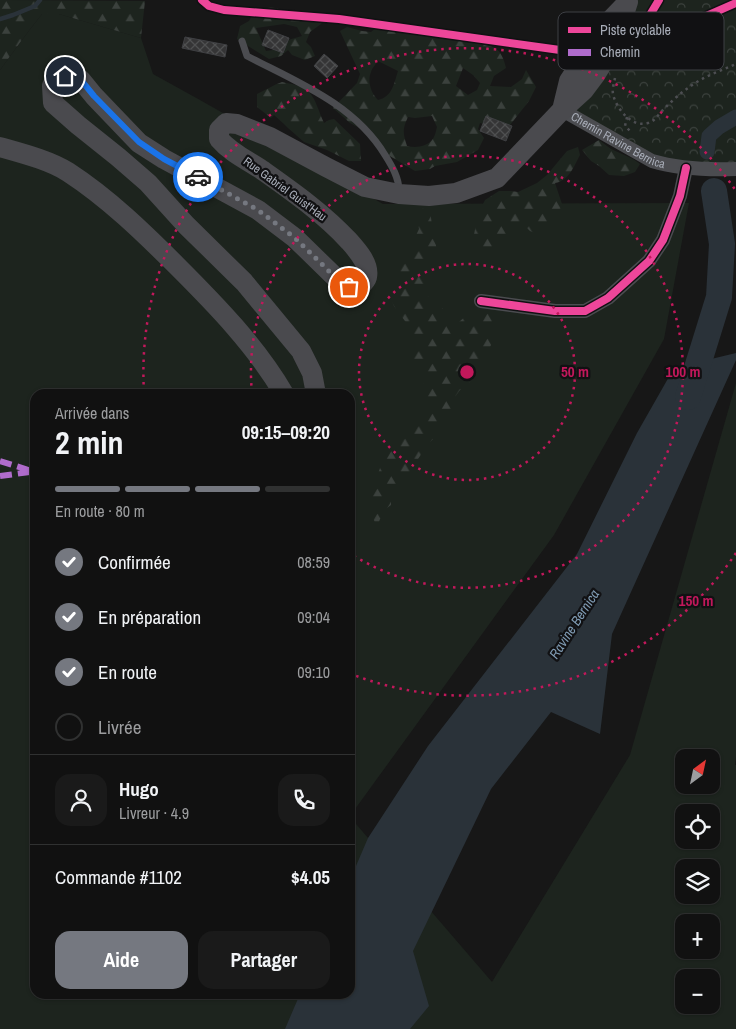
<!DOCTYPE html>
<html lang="fr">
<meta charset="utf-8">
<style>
body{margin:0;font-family:"Archivo Narrow",sans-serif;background:#1a1a1a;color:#f1f3f6;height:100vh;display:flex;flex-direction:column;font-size:19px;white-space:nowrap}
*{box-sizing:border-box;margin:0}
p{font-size:16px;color:#9c9d9f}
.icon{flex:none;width:28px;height:28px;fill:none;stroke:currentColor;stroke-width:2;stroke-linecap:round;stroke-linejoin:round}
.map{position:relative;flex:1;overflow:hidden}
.side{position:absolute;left:30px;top:389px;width:325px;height:610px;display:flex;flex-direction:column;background:#111;border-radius:15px;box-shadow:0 1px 4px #0004,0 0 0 1px #303131}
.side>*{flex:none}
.needle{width:32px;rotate:33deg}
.controls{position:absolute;left:675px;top:749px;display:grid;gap:10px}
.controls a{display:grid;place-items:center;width:45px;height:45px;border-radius:10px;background:#111;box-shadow:0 1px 4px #0004,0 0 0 1px #303131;font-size:25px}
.pin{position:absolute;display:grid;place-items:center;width:42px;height:42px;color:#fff;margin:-21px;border:2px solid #fff;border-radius:50%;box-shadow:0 1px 5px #0007}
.courier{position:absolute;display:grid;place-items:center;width:50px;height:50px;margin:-25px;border:4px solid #1a73e8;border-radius:50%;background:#fff;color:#222;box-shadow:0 1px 6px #0007}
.overview em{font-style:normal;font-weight:700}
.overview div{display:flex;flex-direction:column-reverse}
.overview{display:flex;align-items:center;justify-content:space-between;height:85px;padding:0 25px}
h1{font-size:32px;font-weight:700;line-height:38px}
.bar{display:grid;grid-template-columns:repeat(4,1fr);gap:8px 5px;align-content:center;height:60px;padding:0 25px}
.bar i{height:6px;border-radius:4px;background:#303131}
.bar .on{background:#757880}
.bar p{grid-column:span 4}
.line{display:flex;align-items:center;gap:12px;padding:0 25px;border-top:1px solid #303131}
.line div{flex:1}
.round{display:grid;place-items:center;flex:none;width:52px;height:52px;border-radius:15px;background:#1a1a1a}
ol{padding:0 25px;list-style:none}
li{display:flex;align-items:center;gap:15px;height:55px}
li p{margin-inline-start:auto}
li .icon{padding:5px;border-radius:50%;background:#757880;color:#fff;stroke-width:4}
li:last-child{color:#9c9d9f}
li i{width:28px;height:28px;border:2px solid #303131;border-radius:50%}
.action{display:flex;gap:10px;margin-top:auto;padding:10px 25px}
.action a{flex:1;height:58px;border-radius:15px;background:#757880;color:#fff;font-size:20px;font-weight:700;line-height:58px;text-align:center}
.action a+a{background:#1a1a1a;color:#f1f3f6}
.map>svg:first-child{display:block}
.grass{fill:#1d241e;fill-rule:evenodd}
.forest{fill:url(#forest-firs);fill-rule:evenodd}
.park{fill:url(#park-crowns)}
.water{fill:#2a3239}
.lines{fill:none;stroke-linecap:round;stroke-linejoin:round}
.stream{stroke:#2a3239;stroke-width:4.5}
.canal{stroke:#2a3239;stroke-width:15}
.river{stroke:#2a3239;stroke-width:26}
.building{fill:url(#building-cross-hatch);stroke:#3f4043}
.path{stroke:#4d4e52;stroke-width:2.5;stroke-dasharray:2.5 4;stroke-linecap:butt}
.lane{stroke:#4b4c50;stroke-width:7}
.street{stroke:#4b4c50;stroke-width:14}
.secondary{stroke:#4a4a4e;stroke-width:20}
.quiet{stroke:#b06ccc;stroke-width:6;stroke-dasharray:12 6;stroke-linecap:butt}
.cycleway-casing{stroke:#111113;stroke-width:11}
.cycleway{stroke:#ed469a;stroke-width:8}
.done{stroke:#757880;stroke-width:5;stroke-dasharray:0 9}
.route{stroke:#1a73e8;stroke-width:6}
.ring{fill:none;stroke:#c2185b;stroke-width:2.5;stroke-dasharray:2.5 5}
.labels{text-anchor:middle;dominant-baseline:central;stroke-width:4.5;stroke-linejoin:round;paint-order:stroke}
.street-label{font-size:12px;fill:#a8adb8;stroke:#111113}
.water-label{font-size:14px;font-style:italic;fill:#7f9bb3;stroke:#111113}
.key{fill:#111113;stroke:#3e4045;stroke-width:1}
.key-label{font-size:14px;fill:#a8adb8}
.centre{fill:#c2185b;stroke:#111113;stroke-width:2.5}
.ring-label{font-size:15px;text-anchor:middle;font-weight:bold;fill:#c2185b;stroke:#111113;stroke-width:4.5;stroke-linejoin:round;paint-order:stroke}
</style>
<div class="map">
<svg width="736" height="1029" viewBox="0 0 736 1029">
<defs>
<pattern id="forest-firs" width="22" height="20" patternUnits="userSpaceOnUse" patternTransform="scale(1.25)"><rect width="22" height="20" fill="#1d241e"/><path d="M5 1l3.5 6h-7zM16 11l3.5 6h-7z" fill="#3b413d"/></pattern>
<pattern id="park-crowns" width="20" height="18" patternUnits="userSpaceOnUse" patternTransform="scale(1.25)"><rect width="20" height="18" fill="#1d241e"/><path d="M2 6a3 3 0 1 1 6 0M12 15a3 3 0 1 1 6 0" fill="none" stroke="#3b413d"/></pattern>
<pattern id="building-cross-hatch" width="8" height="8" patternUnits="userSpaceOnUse" patternTransform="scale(1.25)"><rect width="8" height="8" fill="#353536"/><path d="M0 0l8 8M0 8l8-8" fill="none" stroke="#4f5051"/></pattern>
</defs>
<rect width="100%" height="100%" fill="#171717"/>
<!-- grass -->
<path class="grass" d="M42,14h17l82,24 12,36 47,26 183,104 306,-1 -25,136 -110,196 -204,281v-422h-315v600h315v-177l142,165 138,-227 106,-372v374l-1,8h1v264h-736v-959c14,-19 27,-38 42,-56zM684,758h27v27h-27zM684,812h27v28h-27zM684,868h27v27h-27zM684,922h27v28h-27zM684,978h27v27h-27z"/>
<!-- forest -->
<path class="forest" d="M0,0l145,1 -4,37 -82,-24h-17c-15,18 -28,37 -42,56z
M271,7l12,3 12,8 9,-4 23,2 -6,8 -11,8 -4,10 5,5 4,9 -10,4 -13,-5 -4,-5 -7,6 -12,3 -32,-20 3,-13 9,-5 5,-9zM284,24l13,3 5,9 -14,4 -4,5 -11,5 -7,1 -10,-23z
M391,26c27,12 56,11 85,17 5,2 14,2 19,5 7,5 9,12 11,20l-12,8 -4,10 21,1 11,-8 4,-9 10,17 -7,14 -19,24 -11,2 -19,-4 -2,6 6,9 -6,12 -21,12 -22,4 -5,3 -15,2 -32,-19 -9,-16 -24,-13 -17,-15 24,-25 3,-9 -20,-43 7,-4 15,4 9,1 5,-4zM378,61l20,10c-4,13 -6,26 -20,29 -7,-7 -11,-19 -7,-28 1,-4 5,-8 7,-11zM463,68l10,7 7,8 -3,7 -9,5 -12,-9zM432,116l5,11c-1,4 -2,10 -5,13 -6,7 -16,8 -25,6 -4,-12 -5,-17 1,-29l7,1z
M282,82c33,6 30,13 42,41l5,-3 5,-1 26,25 1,17h-12l-22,-11 -23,-8 -16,-14 -4,-4 -10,-9 -3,3 -14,-11v-13c9,-4 16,-9 25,-12z
M599,140l12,9 22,10 7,5 -5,8 -11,4 -15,-1 -10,-9 -8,-5 -9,-11z
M578,147l2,8c-6,11 -11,26 -25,28l7,21 -5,15 -15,6 -3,10 -9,-4 -6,-6c-12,6 -17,24 -30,28 -4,2 -9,2 -13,3l-9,-11 6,-31 7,-14 14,-9h12l7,1 19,-9 10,-8 20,-24z
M428,207c3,8 4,15 4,23 1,8 6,16 4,23 -1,6 -6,8 -9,13 -3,5 -2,24 1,30 6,11 20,12 26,24l-1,4 6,-2 9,-8 20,-10 10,18 -5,19 -11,22 -3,1 1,5 -4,2 -8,14 -8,5 -8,11 -2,13 -13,11 -2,12 -7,7 -14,21 -3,9 -17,15 -3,7v9l-8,6v3l2,1 -5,4 -3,8 -8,-18 -3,-22h7l13,-35 25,-28 7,-3 9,-12 -4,-11 1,-20 -4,-9 -8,-10 -1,-16 2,-11 -19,-26 -4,-10 5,-11 12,-4 -5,-7 -5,-5 7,-8 15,-32 -3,-13 6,-7z"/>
<!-- park -->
<path class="park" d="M635,0h101v169l-73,-4 -99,-56z"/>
<!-- water -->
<path class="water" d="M736,353v7l-124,274 -12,100 -49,-22 -60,77 -78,162 16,55 -19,23h-125l15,-35h50v-114l18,-42 60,-92 149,-192 60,-121 37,-65z"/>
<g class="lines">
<!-- stream -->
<path class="stream" d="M0,19l13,-4 22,-9 5,-6"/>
<!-- canal -->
<path class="canal" d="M707,152l2,-16 10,-9 17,-10"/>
<!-- river -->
<path class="river" d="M688,397l31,-100 3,-53 -8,-53"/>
</g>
<!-- building -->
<path class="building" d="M268,30l21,8 -6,15 -21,-8z
M185,37l42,8 -2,12 -43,-9z
M324,54l14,12 -11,12 -13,-12z
M486,116l26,10 -6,15 -26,-10z"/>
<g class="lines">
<!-- path -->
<path class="path" d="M727,7l4,-7
M615,78c-1,5 -3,11 -2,16 3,14 18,34 35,29 7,-2 9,-7 14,-12 8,-8 17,-17 26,-23 14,-11 32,-17 48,-24
M627,117l-2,9 6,6"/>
<!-- lane -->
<path class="lane" d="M242,41l5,15c50,26 107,48 138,99 7,11 14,23 14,36"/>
<!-- street -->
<g class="street">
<path id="s1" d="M562,110l90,51c27,8 56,9 84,8"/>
<path d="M481,301l74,10h30l23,-13 41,-37 14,-21 17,-44 6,-28"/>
</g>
<!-- secondary -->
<path class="secondary" d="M562,110l7,-29 19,-29 11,-20 26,-27
M0,147c21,6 49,13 68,25 40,26 75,60 109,94 39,39 79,80 107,128
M316,394l-4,-21 -11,-22 -57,-69 -58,-57 -38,-42 -30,-26 -40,-32 -25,-22 -1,-17 13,-10 16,4 13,16 45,47 25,16 94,51 37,28 39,38 15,11 11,-1c2,-2 6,-5 7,-9 3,-13 -10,-27 -18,-36 -26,-28 -56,-49 -87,-71 -15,-10 -31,-17 -43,-31v-9l7,-7 11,1 33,13 56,30 39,20 34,7 30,2 27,-3 41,-15 65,-68 22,-20 12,-16 19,-32 13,-40"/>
<!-- quiet -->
<path class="quiet" d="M0,461l35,11
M0,476l30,-4"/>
<!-- cycleway casing -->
<g class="cycleway-casing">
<path id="cycleway" d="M202,0l7,6 15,4 115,9 228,32c7,-8 10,-18 19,-23l13,4 30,18 30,-50
M629,50l107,-47
M481,301l74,10h30l23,-13 41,-37 14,-21 17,-44 6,-28"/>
</g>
<!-- cycleway -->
<use href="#cycleway" class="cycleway"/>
</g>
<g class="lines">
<!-- done -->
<path class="done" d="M198,177l60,33 37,28 39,38 15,11"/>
<!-- route -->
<path class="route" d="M65,76l16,4 13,16 45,46 25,17 34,18"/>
</g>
<!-- distance rings -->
<g class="ring">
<circle cx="467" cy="372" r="108"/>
<path d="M252 393A216 216 0 1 1 351 554"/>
<path d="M736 553A324 324 0 0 1 351 674M144 392A324 324 0 0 1 736 191"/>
</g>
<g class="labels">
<!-- street labels -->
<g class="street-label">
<text stroke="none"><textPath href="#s1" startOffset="64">Chemin Ravine Bernica</textPath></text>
<text transform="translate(285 189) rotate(36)">Rue Gabriel Guist'Hau</text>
</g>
<!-- water labels -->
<g class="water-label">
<text transform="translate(574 624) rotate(-57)">Ravine Bernica</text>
</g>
</g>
<!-- legend -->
<rect x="558" y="12" width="166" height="58" rx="8" class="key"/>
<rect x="568" y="27" width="23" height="6" fill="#ed469a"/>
<rect x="568" y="49" width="23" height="7" fill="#b06ccc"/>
<g class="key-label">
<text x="600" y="35">Piste cyclable</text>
<text x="600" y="57">Chemin</text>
</g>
<circle cx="467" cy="372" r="8" class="centre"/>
<g class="ring-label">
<text x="575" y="377">50 m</text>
<text x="683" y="377">100 m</text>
<text x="696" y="606">150 m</text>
</g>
</svg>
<div class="controls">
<a><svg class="needle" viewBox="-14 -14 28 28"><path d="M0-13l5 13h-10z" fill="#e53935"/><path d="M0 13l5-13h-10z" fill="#9c9d9f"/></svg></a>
<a><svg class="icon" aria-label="locate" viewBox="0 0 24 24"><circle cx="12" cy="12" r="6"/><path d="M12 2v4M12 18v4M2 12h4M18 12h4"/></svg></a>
<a><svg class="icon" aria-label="layers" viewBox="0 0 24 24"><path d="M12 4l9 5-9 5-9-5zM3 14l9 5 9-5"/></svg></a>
<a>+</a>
<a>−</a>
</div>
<div class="pin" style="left:349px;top:287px;background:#ea580c"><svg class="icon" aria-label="bag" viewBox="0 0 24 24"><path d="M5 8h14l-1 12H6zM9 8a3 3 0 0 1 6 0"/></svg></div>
<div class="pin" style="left:65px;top:76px;background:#1f2937"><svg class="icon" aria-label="home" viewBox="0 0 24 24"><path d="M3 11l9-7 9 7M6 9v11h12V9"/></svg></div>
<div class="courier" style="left:198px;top:177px"><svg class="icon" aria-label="car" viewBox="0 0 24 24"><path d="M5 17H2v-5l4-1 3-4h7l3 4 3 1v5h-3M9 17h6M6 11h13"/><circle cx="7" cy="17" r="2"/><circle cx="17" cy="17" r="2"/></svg></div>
<section class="side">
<div class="overview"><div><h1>2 min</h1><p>Arrivée dans</p></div><em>09:15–09:20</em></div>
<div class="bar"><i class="on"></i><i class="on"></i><i class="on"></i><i></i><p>En route · 80 m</p></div>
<ol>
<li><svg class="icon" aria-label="check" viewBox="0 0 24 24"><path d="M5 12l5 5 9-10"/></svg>Confirmée<p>08:59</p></li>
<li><svg class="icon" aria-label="check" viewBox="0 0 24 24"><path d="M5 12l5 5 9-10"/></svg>En préparation<p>09:04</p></li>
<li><svg class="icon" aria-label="check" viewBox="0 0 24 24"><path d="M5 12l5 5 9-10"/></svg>En route<p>09:10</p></li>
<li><i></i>Livrée</li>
</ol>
<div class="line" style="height:90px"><a class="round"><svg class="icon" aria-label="person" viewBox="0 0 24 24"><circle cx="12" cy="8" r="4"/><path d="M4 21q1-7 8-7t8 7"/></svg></a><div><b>Hugo</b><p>Livreur · 4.9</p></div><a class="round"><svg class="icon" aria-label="phone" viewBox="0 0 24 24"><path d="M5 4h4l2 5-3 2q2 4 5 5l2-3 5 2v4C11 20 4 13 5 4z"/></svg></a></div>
<div class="line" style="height:65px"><div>Commande #1102</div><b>$4.05</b></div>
<div class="action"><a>Aide</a><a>Partager</a></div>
</section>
</div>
